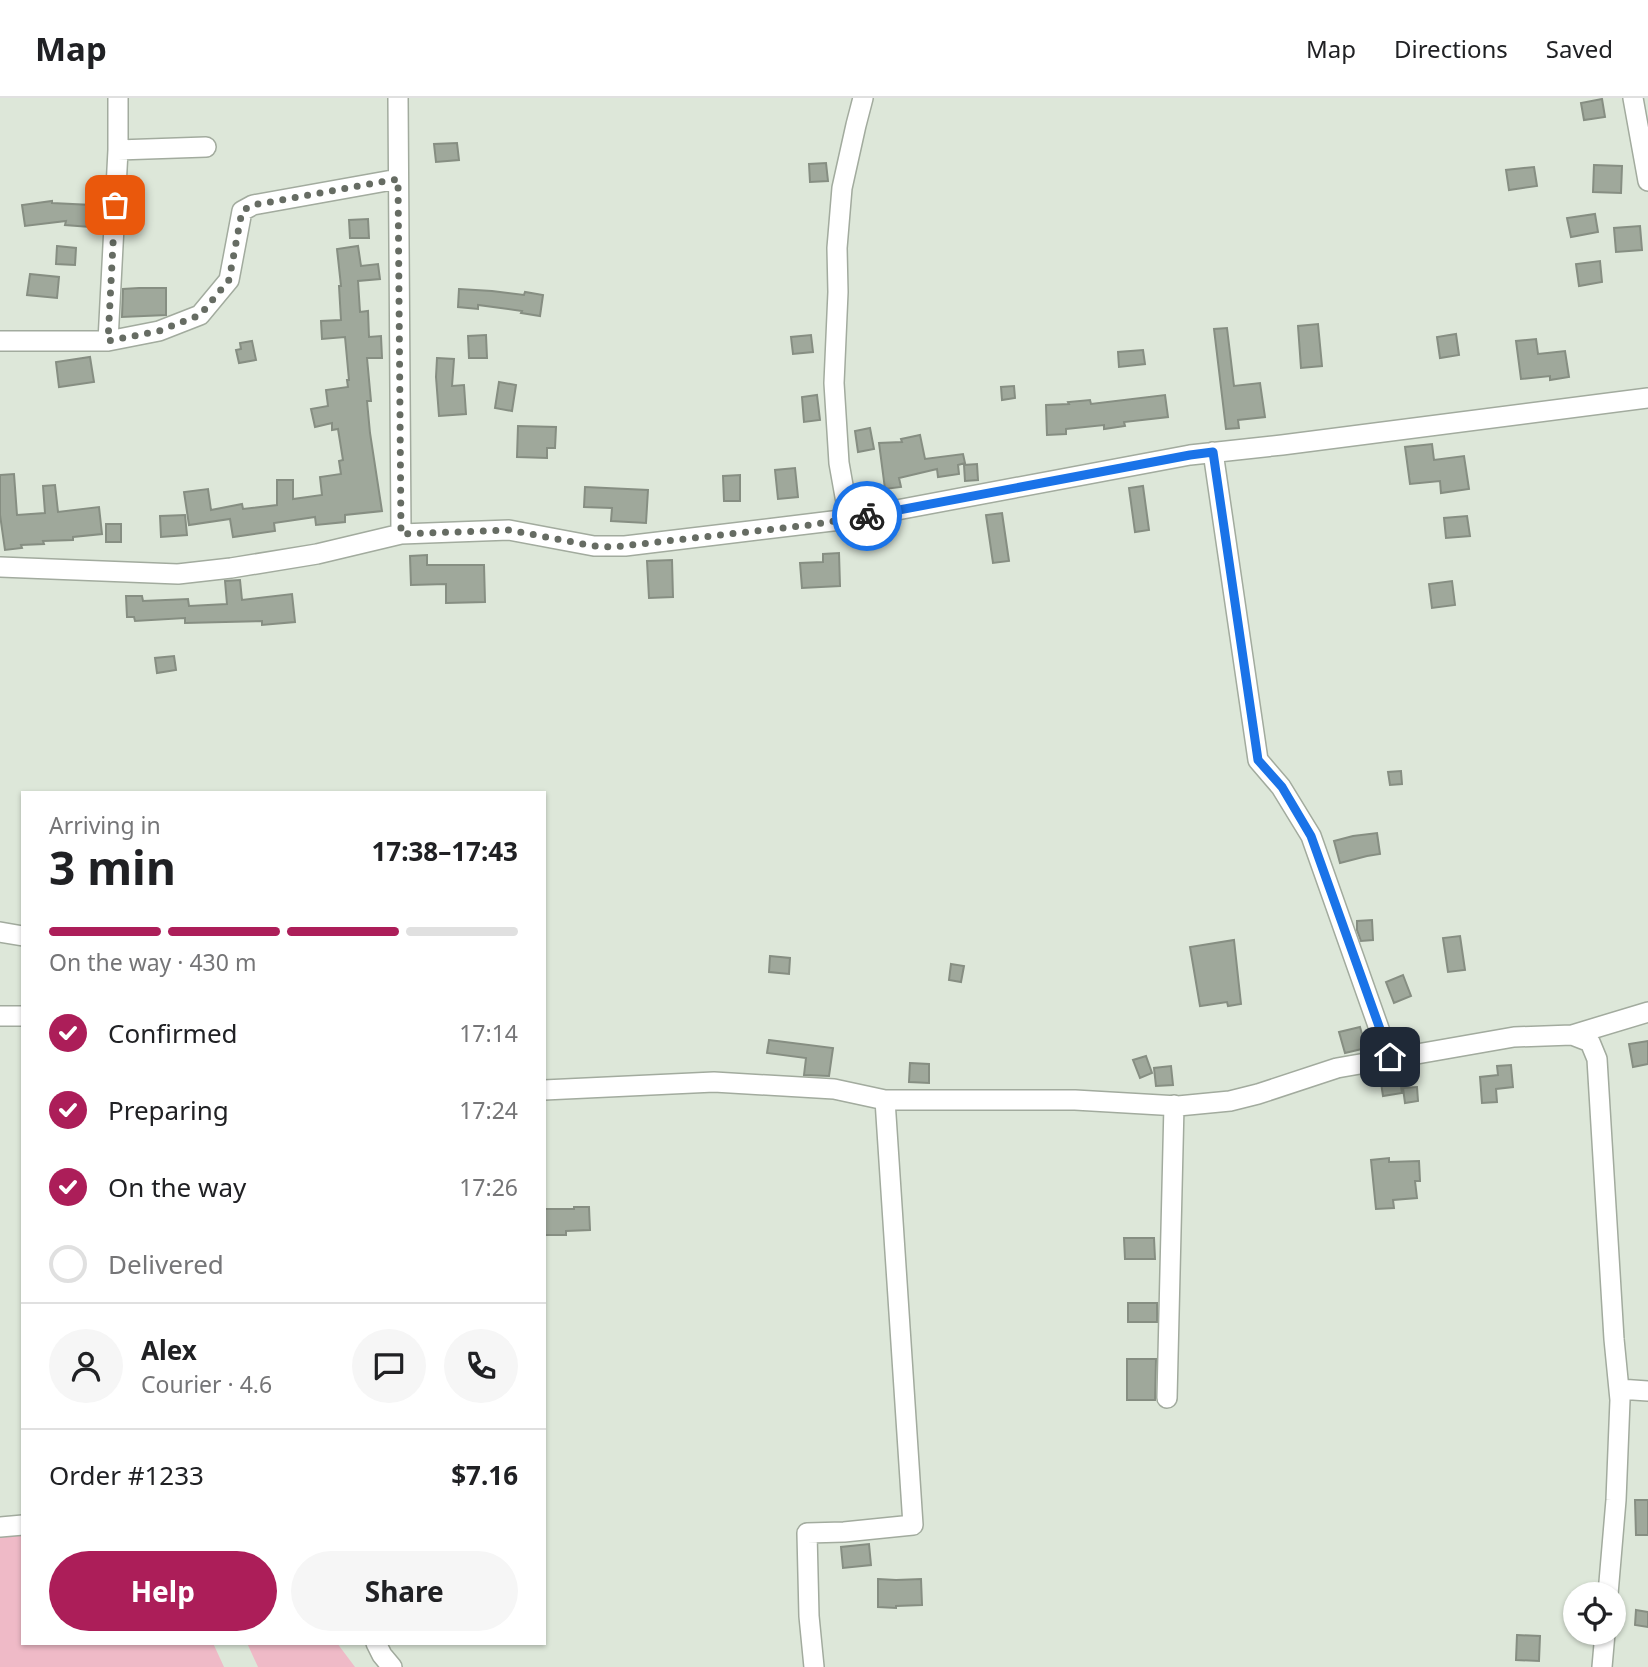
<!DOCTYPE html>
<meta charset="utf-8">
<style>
body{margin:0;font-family:"Noto Sans",sans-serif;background:#f6f6f6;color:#202124;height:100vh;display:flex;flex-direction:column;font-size:26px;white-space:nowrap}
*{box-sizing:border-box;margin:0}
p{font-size:23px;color:#757577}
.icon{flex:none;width:38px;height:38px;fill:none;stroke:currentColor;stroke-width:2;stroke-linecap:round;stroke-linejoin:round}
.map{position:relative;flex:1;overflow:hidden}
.sheet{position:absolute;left:21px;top:693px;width:525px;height:854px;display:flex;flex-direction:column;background:#fff;border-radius:0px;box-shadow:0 2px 5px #0004}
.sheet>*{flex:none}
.fabs{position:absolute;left:1563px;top:1484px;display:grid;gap:14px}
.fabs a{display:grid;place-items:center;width:63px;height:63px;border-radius:50%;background:#fff;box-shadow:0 2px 5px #0004;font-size:35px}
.pin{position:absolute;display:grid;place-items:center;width:60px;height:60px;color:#fff;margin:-30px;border-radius:14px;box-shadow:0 4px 10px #0006}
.courier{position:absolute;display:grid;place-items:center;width:70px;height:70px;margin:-35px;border:5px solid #1a73e8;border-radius:50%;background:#fff;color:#222;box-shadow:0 2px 9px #0007}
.headline em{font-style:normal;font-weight:700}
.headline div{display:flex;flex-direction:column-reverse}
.headline{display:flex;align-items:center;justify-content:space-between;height:119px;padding:0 28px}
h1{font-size:46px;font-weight:700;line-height:52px}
.bar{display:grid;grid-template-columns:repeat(4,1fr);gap:10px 7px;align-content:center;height:84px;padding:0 28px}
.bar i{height:9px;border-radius:5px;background:#e0e0e0}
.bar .on{background:#ac1e59}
.bar p{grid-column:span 4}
.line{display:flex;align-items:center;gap:18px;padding:0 28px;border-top:2px solid #e0e0e0}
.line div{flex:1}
.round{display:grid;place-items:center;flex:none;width:74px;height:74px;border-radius:37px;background:#f6f6f6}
ol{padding:0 28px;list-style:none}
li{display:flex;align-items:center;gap:21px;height:77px}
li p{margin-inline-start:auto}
li .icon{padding:7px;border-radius:50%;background:#ac1e59;color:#fff;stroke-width:4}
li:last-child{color:#757577}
li i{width:38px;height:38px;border:4px solid #e0e0e0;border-radius:50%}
.action{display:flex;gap:14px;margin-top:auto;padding:14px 28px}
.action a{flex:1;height:80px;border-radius:42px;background:#ac1e59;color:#fff;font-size:28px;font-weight:700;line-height:80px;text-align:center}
.action a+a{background:#f6f6f6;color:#202124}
header{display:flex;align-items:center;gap:42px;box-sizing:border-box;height:98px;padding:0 35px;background:#fff;border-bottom:2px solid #e0e0e0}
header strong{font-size:33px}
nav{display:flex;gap:38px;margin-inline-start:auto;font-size:24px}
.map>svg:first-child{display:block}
.green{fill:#efbac7}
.building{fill:#9fa89b;stroke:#868e82;stroke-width:2}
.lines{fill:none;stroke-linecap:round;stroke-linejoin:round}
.minor-casing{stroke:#a2ab9e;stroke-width:22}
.minor{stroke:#fff;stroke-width:19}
.done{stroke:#666c63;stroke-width:7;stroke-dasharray:0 12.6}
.route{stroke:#1a73e8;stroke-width:9}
</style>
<header>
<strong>Map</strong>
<nav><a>Map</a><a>Directions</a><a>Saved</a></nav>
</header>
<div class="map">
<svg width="1648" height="1569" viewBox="0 0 1648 1569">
<rect width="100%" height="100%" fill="#dde7d9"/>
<!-- green -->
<path class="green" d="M0,1430h23v115h190l11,24h-224z
M247,1545h90l18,24h-97z"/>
<!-- building -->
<path class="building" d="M1602,1l3,18 -21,3 -3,-17z
M457,45l2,17 -23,2 -2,-18z
M826,65l2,18 -18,1 -1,-18z
M1594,67l28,1 -1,27 -28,-1z
M1534,69l3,19 -28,4 -3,-20z
M52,103v2l40,2 -2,22 -25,-2 1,-4 -41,5 -3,-21z
M1595,116l3,18 -27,5 -4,-19z
M368,121l1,19h-19l-1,-18z
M1640,128l2,24 -26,2 -2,-24z
M57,148l19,2 -1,17 -19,-1z
M358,148l3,20 17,-2 2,15 -22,2 2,31 8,-1 1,26 12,-1 1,22h-15l4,43h-4l3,32 12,78 -37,4v7l-29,3 -1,-8 -41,6 1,8 -42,6 -3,-18 -41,6 -5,-33 24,-3 3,21 31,-6 1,5 34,-4v-25h16v19l29,-4 -2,-18 21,-3 -2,-13 4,-1 -5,-31 -6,1v-7l-17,4 -4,-18 17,-3 -2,-16 22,-3 -1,-7h2l-4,-43 -23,2 -1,-18 20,-1 -2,-34h2l-4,-37z
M1600,163l2,21 -23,4 -3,-22z
M30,176l29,3 -2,21 -30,-3z
M139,190h27v27l-44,2 1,-28z
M459,191l33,2 32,4 1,-3 18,3 -3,21 -19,-3 1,-2 -44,-6v4l-20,-2z
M1318,226l4,42 -21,2 -3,-42z
M1227,230l7,58 26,-3 5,34 -27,3 1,8 -13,1 -12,-100z
M1456,236l3,21 -19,3 -3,-21z
M486,237l1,23h-18l-1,-22z
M811,237l2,17 -20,2 -2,-17z
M1536,241l2,15 27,-3 4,26 -19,3v-4l-29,3 -5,-38z
M252,243l4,19 -17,3 -3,-13 5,-1 -1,-6z
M1143,252l2,14 -26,3 -1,-15z
M90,259l4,25 -35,5 -3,-25z
M437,260l17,1 -2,27 12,-1 2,29 -27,2 -3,-39z
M499,284l17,3 -4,26 -17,-3z
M1014,288l1,12 -13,2 -1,-13z
M817,297l3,25 -16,2 -2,-25z
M1165,297l3,22 -44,5 1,4 -21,3v-4l-38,4v5l-19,1 -1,-30 23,-1 -1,-2 22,-2 1,4z
M518,328l38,1 -1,21h-8v10l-30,-1z
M870,330l4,21 -16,3 -3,-21z
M920,337l5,24 38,-5 2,9 -7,2 1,9 -21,3 -1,-8 -38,9 2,9 -16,2 -6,-46 23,-1 -1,-3z
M1432,346l2,16 30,-4 5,33 -28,4 -1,-12 -30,3 -5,-37z
M977,366l1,16 -13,1 -1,-16z
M795,370l3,29 -20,2 -3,-29z
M14,376l3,41 28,-2 -2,-27 12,-1 3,27 41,-5 3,27 -29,3v3l-30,1 1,3 -23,1 1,3 -17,2 -5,-35v-40z
M740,377v26h-16l-1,-25z
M1143,388l6,44 -14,2 -6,-44z
M585,389l63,3 -2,33 -35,-2 1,-13 -28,-1z
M1002,415l7,48 -16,2 -7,-48z
M185,417l2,20 -26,2 -1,-21z
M1467,418l3,20 -24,2 -2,-20z
M106,426h15v18h-15z
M839,455l1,33 -38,2 -2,-25 23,-1v-8z
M427,457v10h57l1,37 -39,1v-19l-35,1 -1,-29z
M672,462l1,37 -24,1 -2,-37z
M240,482l2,20 50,-6 3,28 -33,3v-4l-77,2v-5l-50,3 -1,-4h-7l-1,-21h16l1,5 45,-2 1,7 38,-2 -2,-23z
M1452,483l3,24 -23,3 -3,-24z
M174,558l2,14 -19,3 -2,-15z
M1401,673l1,13 -12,1 -2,-13z
M1377,735l3,21 -13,2 -27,7 -6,-22 19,-5z
M1372,822l1,20 -12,1 -4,-11v-9z
M1460,838l5,34 -17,2 -5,-34z
M1234,842l7,64 -13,2 -1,-4 -27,4 -10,-59z
M770,858l20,2 -1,16 -20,-2z
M951,866l13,2 -3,16 -12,-2z
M1403,877l8,21 -17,7 -8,-21z
M1360,929l6,21 -21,5 -6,-21z
M769,942l64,8 -4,28 -25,-1 2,-17 -39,-5z
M1648,943v23l-15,3 -4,-23z
M1146,958l6,17 -12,5 -7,-18z
M910,965l19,1v19l-20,-1z
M1511,967l2,22 -17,2 1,13 -15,1 -2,-26 18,-2 -1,-9z
M1171,968l2,19 -17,1 -2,-18z
M1399,975l3,20 -19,3 -3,-20z
M1417,989l1,14 -13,2 -2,-15z
M1389,1060v4l30,-1 1,20h-5l2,17 -24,2 1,8 -18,1 -5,-49z
M574,1109h15l1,23 -24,1v4h-22v-26h30z
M1124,1140h30l1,21h-30z
M1128,1205h29v19h-29z
M1127,1261h29l-1,41h-28z
M1635,1402h13v35h-12z
M869,1446l2,21 -28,3 -2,-21z
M878,1481l18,1 25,-1 1,26 -26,1v2l-18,-1z
M1636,1512l12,2v15l-13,-2z
M1517,1537l23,1 -1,25 -23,-1z"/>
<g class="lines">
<!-- minor casing -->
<g class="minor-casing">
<path id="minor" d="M398,0l3,436
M1633,0l15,83
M118,52l88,-3
M0,243h108l51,-10 41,-16 29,-35 13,-69 11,-6 145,-26
M108,243l10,-191v-52
M1213,354l45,308 23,27 30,49 78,221
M849,421l-10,-56 -5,-80 4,-91 -1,-44 5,-60 14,-63 7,-27
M0,469l178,7 53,-6 86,-14 84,-20 108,-4 85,16h31l224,-27 341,-64 92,-10 366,-47
M0,834l23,4
M0,918h23
M1572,937l76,-23
M544,992l170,-8 120,7 51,11h190l103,6 52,-5 28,-7 79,-26 177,-31 58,-2 18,7 7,17 17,280 6,61 -4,100 -8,94
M1619,1291l29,2
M1167,1300l7,-293
M0,1429l23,-2
M376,1545l6,12 10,12
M814,1569l-5,-51 -2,-83 37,-1 69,-7 -28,-425
M1602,1569l3,-34"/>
</g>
<!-- minor -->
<use href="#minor" class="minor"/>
</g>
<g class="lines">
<!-- done -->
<path class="done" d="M115,107l-7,136 51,-10 41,-16 29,-35 13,-69 11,-6 145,-26 3,355 108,-4 85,16 19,1 197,-22 57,-9"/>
<!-- route -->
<path class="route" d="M867,418l323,-61 23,-3 45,308 24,27 29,49 79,221"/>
</g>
</svg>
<div class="fabs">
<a><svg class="icon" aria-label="locate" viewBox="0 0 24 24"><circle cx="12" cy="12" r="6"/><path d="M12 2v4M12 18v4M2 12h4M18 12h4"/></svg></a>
</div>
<div class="pin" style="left:115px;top:107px;background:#ea580c"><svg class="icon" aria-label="bag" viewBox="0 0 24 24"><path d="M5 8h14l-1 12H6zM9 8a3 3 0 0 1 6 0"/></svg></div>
<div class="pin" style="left:1390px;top:959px;background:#1f2937"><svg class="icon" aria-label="home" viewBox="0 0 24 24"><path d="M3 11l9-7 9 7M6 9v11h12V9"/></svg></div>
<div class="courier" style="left:867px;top:418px"><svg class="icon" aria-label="bike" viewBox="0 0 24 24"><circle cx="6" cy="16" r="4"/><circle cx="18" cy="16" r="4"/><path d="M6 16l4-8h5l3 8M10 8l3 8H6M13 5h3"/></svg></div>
<section class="sheet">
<div class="headline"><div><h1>3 min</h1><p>Arriving in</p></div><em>17:38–17:43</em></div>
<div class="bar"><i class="on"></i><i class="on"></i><i class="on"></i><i></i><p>On the way · 430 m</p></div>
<ol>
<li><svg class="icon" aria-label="check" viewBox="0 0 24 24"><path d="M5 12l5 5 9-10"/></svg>Confirmed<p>17:14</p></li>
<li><svg class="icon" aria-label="check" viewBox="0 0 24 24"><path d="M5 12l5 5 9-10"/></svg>Preparing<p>17:24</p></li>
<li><svg class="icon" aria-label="check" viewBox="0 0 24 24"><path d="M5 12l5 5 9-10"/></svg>On the way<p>17:26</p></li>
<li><i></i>Delivered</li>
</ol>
<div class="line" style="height:126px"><a class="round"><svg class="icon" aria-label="person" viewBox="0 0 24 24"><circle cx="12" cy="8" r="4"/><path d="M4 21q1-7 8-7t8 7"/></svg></a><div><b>Alex</b><p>Courier · 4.6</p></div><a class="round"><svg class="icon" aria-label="chat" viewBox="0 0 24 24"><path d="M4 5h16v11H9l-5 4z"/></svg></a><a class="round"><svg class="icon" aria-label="phone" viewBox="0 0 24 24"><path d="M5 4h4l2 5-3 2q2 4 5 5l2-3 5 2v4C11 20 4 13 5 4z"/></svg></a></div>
<div class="line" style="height:91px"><div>Order #1233</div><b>$7.16</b></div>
<div class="action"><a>Help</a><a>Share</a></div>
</section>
</div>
